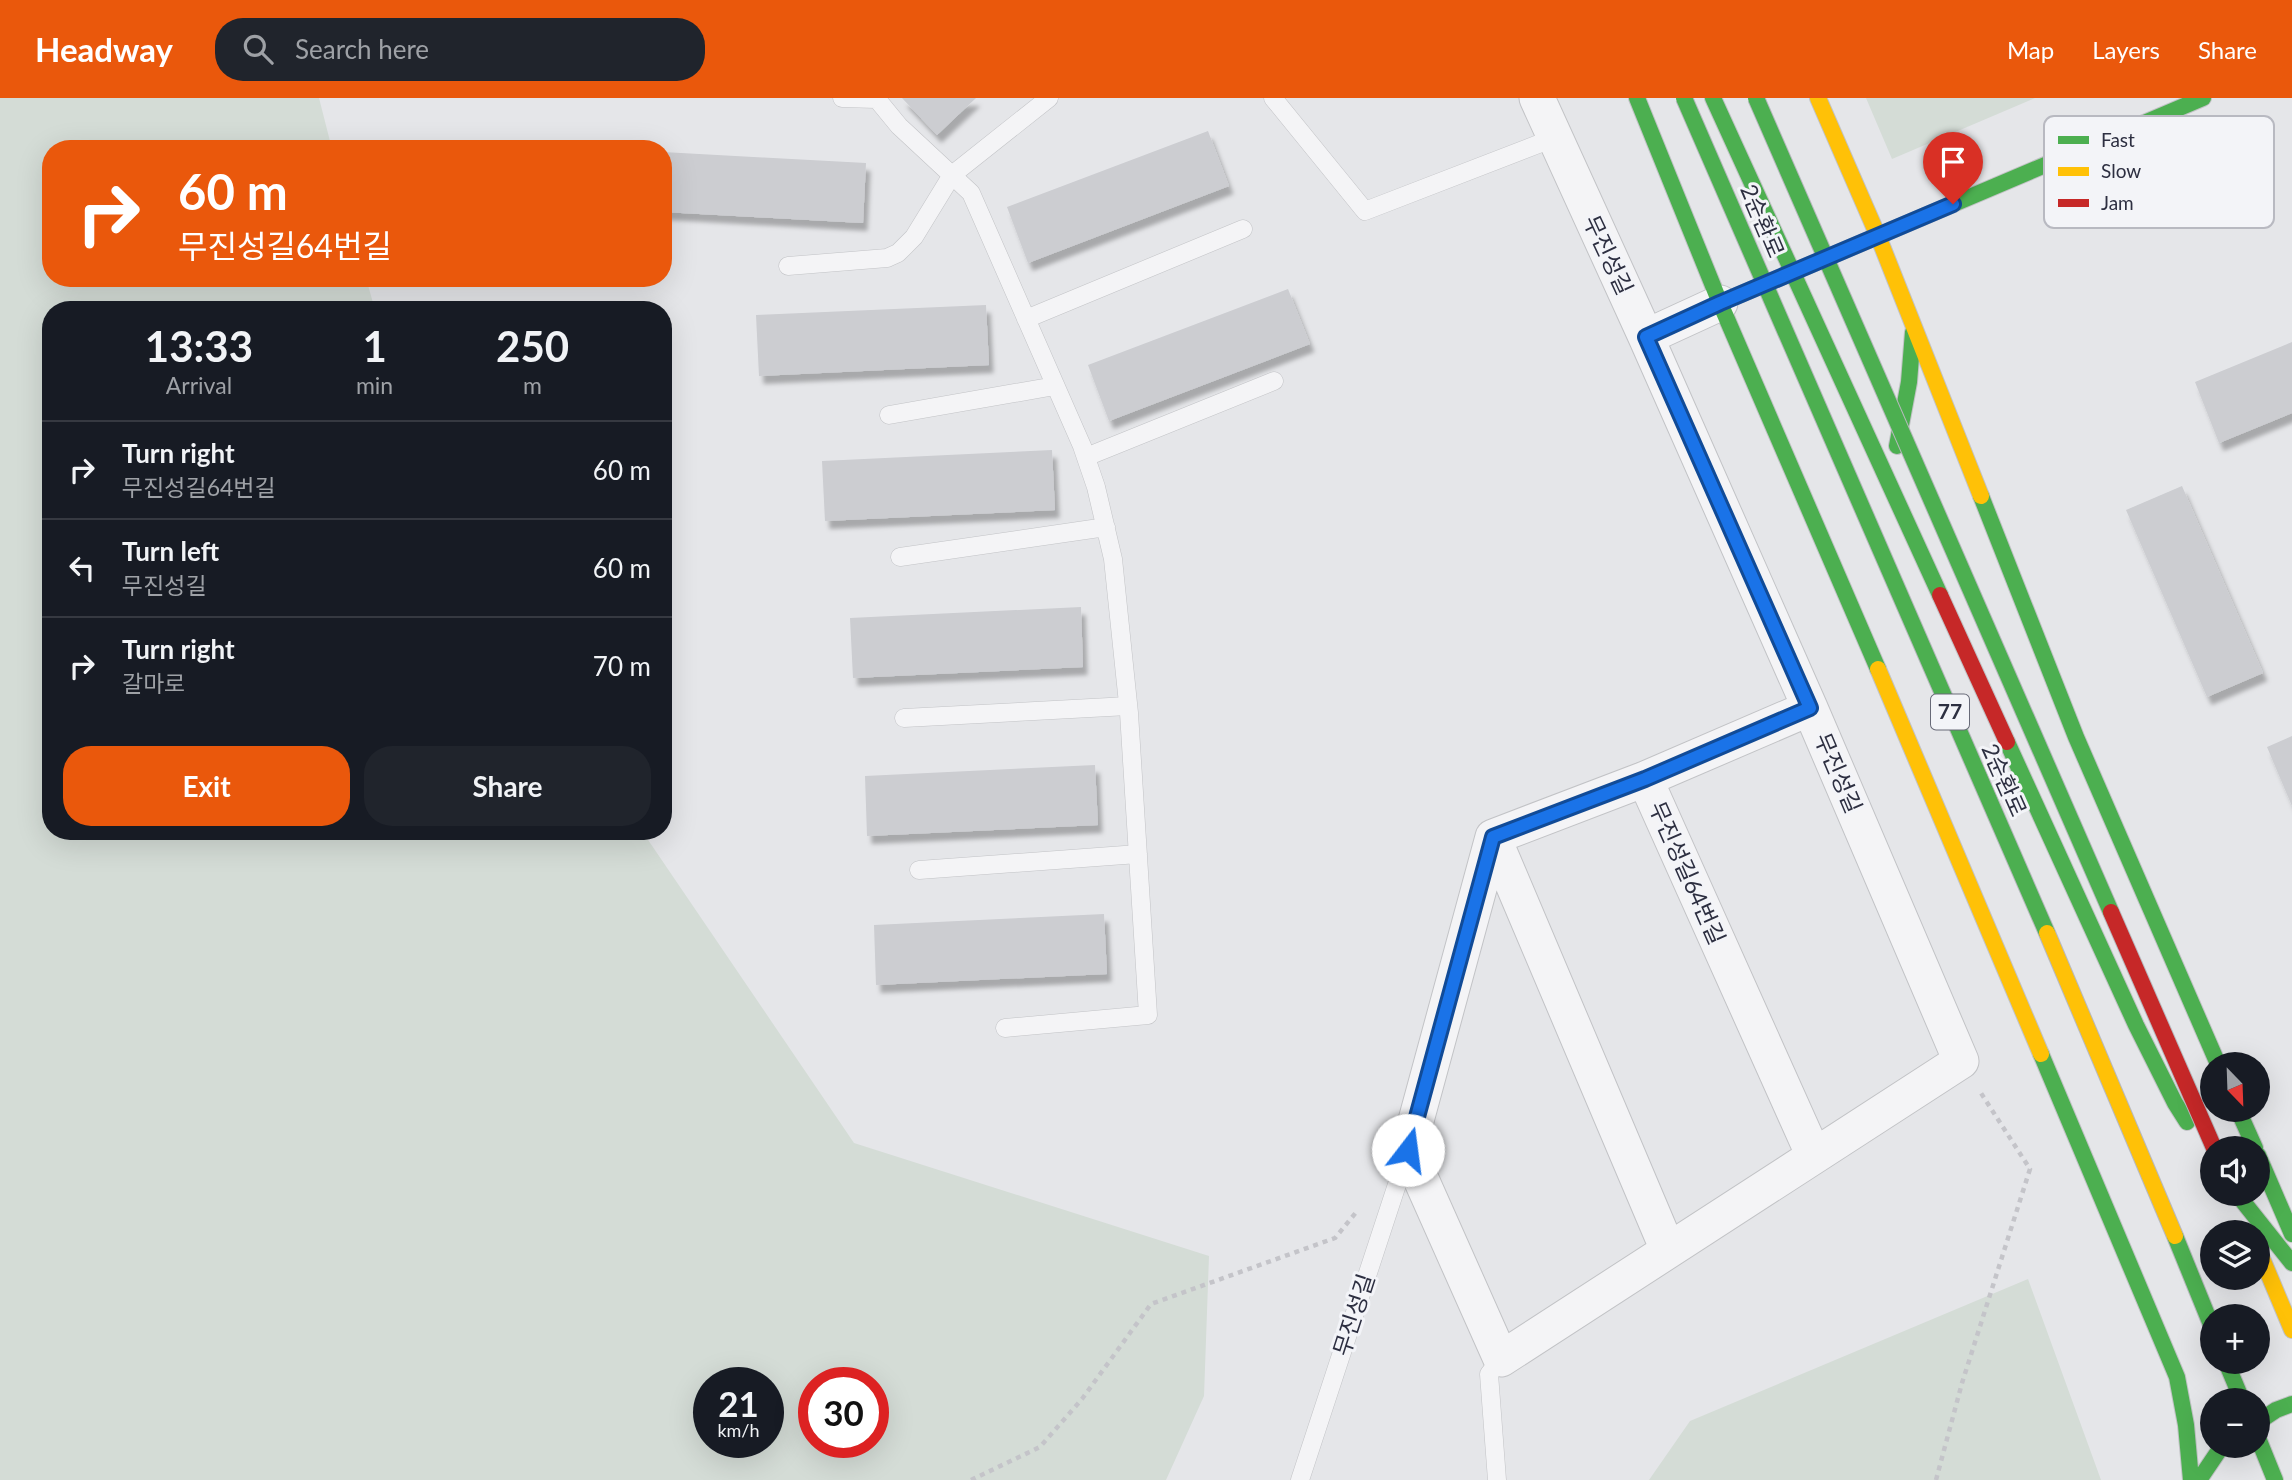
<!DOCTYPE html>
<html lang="en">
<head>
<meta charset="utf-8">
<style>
  :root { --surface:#171b24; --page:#20242c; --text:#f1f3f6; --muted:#9ea1a6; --line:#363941; --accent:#ea580c }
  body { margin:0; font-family:Lato,"Noto Sans KR",sans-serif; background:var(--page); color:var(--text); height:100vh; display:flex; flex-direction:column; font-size:26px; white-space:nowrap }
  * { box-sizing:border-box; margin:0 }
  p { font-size:23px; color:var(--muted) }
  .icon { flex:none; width:38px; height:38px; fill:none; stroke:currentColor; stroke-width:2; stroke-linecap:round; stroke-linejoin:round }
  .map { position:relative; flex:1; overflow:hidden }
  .details { position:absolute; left:42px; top:203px; width:630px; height:539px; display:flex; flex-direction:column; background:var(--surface); border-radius:28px; box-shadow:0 7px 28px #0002 }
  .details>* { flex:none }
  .hud { position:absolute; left:42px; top:42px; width:630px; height:147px; border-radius:28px; box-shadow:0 7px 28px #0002; background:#ea580c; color:#fff; overflow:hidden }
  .needle { width:46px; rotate:157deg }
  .tools { position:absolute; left:2200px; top:954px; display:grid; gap:14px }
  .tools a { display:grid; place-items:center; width:70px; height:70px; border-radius:50%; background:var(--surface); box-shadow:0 7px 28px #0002; font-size:35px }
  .speed { position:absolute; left:693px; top:1269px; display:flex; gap:14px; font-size:35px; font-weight:700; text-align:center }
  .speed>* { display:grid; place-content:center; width:91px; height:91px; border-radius:50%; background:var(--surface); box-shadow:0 7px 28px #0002; line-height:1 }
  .speed small { font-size:18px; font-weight:400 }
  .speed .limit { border:10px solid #d22; background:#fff; color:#111 }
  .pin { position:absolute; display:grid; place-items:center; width:60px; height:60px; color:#fff; margin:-72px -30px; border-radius:50% 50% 50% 0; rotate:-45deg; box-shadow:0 0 7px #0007 }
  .pin .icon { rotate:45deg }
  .me { position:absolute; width:77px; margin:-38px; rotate:15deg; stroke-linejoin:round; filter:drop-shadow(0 0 5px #0008) }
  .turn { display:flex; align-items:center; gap:24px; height:147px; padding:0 21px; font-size:32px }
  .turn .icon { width:91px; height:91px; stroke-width:2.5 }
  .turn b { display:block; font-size:49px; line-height:60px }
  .eta { display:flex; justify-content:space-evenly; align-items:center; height:119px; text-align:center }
  .eta b { font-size:42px; font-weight:700; line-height:49px }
  .button { display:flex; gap:14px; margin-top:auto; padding:14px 21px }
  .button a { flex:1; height:80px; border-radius:28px; background:var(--accent); color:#fff; font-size:28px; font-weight:700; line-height:80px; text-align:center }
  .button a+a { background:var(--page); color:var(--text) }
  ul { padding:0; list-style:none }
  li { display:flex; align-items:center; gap:21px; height:98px; padding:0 21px; border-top:2px solid var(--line) }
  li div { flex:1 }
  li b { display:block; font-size:26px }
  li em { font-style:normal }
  header { display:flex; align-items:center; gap:42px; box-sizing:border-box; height:98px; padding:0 35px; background:var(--accent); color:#fff }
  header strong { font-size:33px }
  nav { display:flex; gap:38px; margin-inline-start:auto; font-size:24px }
  .search { width:490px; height:63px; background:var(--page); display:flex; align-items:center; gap:18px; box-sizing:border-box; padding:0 24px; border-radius:28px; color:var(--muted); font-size:26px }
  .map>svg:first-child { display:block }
</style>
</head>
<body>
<header>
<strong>Headway</strong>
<div class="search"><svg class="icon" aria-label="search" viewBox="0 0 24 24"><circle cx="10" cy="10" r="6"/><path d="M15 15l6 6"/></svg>Search here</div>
<nav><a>Map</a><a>Layers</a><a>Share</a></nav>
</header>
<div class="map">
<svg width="2292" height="1382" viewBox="0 0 2292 1382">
  <defs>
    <filter id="shadow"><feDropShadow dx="4.5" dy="8" stdDeviation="2" flood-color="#0004"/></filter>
  </defs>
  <rect width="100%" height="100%" fill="#e5e6e9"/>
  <!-- green -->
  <path fill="#d4dcd6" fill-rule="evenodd" d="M0,0H319L332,51H51V180H366L375,212H51V733H642L854,1045L1209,1158L1204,1298L1166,1382H0ZM709,1284H768V1344H709ZM814,1284H873V1344H814Z
    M1866,0H2035L1892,61Z
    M2028,1181L2101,1382H1649L1690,1323Z"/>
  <!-- building -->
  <path fill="#cccdd1" filter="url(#shadow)" d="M902,0H976L937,37Z
    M1208,33L1229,88L1028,165L1007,109Z
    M663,54L866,65L863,125L663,114Z
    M1288,191L1310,246L1109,323L1088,267Z
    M986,207L989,267L759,278L756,217Z
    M2292,244V315L2219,345L2195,284Z
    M1052,352L1055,412L825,423L822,363Z
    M2182,388L2263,575L2207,599L2126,412Z
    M1081,509L1083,569L853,580L850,520Z
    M2292,638V708L2267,649Z
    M1095,667L1098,727L867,738L865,678Z
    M1104,816L1107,876L876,887L874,827Z"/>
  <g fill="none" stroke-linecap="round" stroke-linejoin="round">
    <defs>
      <path id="lane" d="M842,0L876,1
        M876,0L899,28L971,95L1082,348L1096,389L1113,461L1129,615L1148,917L1005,930
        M1273,0L1365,113L1554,40
        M788,168L887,160L898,155L914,139L952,77L1049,0
        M1026,221L1243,131
        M889,317L1055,288
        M1086,359L1274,283
        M900,459L1106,429
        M904,620L1128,608
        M919,772L1138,756
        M1300,1382L1407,1056
        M1497,1382L1489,1276L1501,1261"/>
      <path id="street" d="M1537,0L1646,239L1810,610L1961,963L1501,1261L1408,1052L1493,739L1645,681L1810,610
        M1646,239L1720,205
        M1645,681L1814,1058
        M1493,739L1668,1152"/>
      <path id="fast" d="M1637,0L1720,205L1878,571
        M1713,0L1940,497
        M1720,205L2203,0
        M1897,348L1909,284L1913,234
        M1981,398L2076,639L2218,966
        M2007,644L2136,927L2175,1005L2187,1024
        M2041,956L2177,1279L2186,1327L2191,1382
        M2238,1012L2255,1050
        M2258,1057L2292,1136
        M2237,1096L2292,1165
        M2226,1264L2242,1302
        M2258,1324L2276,1312L2292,1306
        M2258,1340L2275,1382
        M2199,1382L2222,1348"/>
      <path id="slow" d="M1818,0L1878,138L1981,398
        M1878,571L2041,956
        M2258,1151L2292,1232"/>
      <path id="jam" d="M1940,497L2007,644"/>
    </defs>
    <!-- lane casing -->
    <use href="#lane" stroke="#c2c3c6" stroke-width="19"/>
    <!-- street casing -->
    <use href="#street" stroke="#c2c3c6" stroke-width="37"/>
    <!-- fast casing -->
    <use href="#fast" stroke="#c2c3c6" stroke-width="18"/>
    <!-- slow casing -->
    <use href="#slow" stroke="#c2c3c6" stroke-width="18"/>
    <!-- jam casing -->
    <use href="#jam" stroke="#c2c3c6" stroke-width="18"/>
    <!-- path -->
    <path stroke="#c4c4c9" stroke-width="4.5" stroke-dasharray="5 5" stroke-linecap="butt" d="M971,1382L1040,1349L1082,1301L1151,1206L1335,1140L1358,1112
      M1936,1382L1962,1285L2030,1071L1979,992"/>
    <!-- lane -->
    <use href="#lane" stroke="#f4f4f6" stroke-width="18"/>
    <!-- street -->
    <use href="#street" stroke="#f4f4f6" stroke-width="35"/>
    <!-- fast -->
    <use href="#fast" stroke="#4caf50" stroke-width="16"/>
    <!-- slow -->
    <use href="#slow" stroke="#ffc107" stroke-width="16"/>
    <!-- jam -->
    <use href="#jam" stroke="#c62828" stroke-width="16"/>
    <defs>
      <path id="fast-bridge" d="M1684,0L2047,835
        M1756,0L2111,814
        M2175,1138L2212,1229"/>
      <path id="slow-bridge" d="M2047,835L2175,1138"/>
      <path id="jam-bridge" d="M2111,814L2214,1050"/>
    </defs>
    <!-- fast-bridge casing -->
    <use href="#fast-bridge" stroke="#b8b9be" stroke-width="18" stroke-linecap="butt"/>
    <!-- slow-bridge casing -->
    <use href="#slow-bridge" stroke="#b8b9be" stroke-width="18" stroke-linecap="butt"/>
    <!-- jam-bridge casing -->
    <use href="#jam-bridge" stroke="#b8b9be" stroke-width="18" stroke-linecap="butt"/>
    <!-- fast-bridge -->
    <use href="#fast-bridge" stroke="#4caf50" stroke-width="16"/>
    <!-- slow-bridge -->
    <use href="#slow-bridge" stroke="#ffc107" stroke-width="16"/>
    <!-- jam-bridge -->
    <use href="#jam-bridge" stroke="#c62828" stroke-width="16"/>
  </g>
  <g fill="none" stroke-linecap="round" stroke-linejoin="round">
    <defs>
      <path id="route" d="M1408,1052L1493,739L1645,681L1810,610L1646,239L1720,205L1953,106"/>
    </defs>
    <!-- route casing -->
    <use href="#route" stroke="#114b97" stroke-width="18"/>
    <!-- route -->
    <use href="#route" stroke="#1a73e8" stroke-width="12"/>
  </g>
  <g text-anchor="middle" stroke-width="6" stroke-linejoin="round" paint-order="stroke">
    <!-- shield labels -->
    <rect fill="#f3f4f8" stroke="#686a78" stroke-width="2" x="1931" y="596.5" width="38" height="35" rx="5"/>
    <g font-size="21" font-weight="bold" fill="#2d2f41">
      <text x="1950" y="621">77</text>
    </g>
    <!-- street labels -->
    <g font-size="23" fill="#2d2f41" stroke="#f3f4f8">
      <text transform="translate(1762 123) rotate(67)" y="8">2순환로</text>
      <text transform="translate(1608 157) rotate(65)" y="8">무진성길</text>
      <text transform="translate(1838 675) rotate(67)" y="8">무진성길</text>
      <text transform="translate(2004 682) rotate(66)" y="8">2순환로</text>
      <text transform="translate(1687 775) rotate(66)" y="8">무진성길64번길</text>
      <text transform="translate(1354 1217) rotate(-72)" y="8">무진성길</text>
    </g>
  </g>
  <!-- legend -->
  <rect x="2044" y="18" width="230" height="112" rx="10" fill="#f3f4f8" stroke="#b8b9c1" stroke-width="2"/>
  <rect x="2058" y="38" width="31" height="8" fill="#4caf50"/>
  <rect x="2058" y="69" width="31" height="9" fill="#ffc107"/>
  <rect x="2058" y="101" width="31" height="8" fill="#c62828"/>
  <g font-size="19" fill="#2d2f41">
    <text x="2101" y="49">Fast</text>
    <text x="2101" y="80">Slow</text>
    <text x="2101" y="112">Jam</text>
  </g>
</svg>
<div class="tools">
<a><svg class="needle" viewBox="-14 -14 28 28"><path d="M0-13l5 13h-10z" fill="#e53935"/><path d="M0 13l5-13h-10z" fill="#9ea1a6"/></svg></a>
<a><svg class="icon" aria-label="sound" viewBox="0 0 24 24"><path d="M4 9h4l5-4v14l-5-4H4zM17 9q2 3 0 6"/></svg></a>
<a><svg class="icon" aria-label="layers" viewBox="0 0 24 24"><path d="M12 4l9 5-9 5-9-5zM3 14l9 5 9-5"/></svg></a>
<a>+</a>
<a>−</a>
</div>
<div class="speed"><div>21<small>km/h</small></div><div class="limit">30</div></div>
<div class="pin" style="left:1953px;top:106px;background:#d93025"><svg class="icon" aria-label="arrive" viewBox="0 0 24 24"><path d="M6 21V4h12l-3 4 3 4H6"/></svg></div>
<svg class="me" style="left:1408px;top:1052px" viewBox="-20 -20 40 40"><circle r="19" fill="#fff"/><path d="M0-13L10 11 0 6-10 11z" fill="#1a73e8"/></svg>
<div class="hud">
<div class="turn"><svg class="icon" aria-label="right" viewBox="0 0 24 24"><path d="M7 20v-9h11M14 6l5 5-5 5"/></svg><div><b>60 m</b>무진성길64번길</div></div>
</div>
<section class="details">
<div class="eta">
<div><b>13:33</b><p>Arrival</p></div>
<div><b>1</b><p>min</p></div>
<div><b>250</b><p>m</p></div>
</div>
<ul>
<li><svg class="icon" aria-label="right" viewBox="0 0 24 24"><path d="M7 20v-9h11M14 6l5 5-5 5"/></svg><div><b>Turn right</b><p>무진성길64번길</p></div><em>60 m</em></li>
<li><svg class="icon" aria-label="left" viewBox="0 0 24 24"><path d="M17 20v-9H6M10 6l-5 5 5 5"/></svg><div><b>Turn left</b><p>무진성길</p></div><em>60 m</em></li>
<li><svg class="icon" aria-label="right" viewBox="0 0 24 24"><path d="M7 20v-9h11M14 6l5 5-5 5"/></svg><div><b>Turn right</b><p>갈마로</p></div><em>70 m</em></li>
</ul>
<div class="button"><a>Exit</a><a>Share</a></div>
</section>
</div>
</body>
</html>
